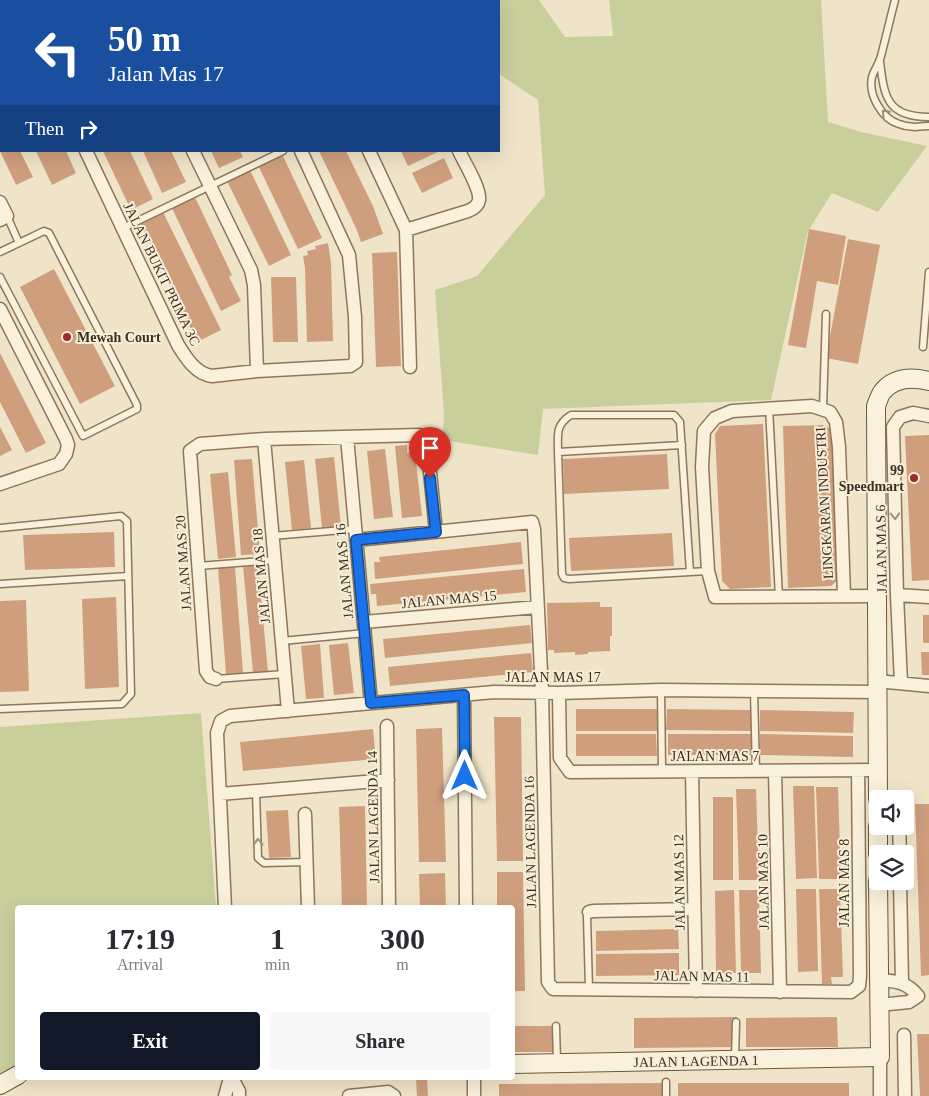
<!DOCTYPE html>
<html lang="en">
<head>
<meta charset="utf-8">
<style>
  :root { --surface:#fff; --page:#f7f7f7; --text:#2b2b33; --muted:#7c7c81; --accent:#111827 }
  body { margin:0; font-family:"Times New Roman",serif; background:var(--page); color:var(--text); height:100vh; display:flex; flex-direction:column; font-size:19px; white-space:nowrap }
  * { box-sizing:border-box; margin:0 }
  p { font-size:16px; color:var(--muted) }
  .icon { flex:none; width:28px; height:28px; fill:none; stroke:currentColor; stroke-width:2; stroke-linecap:round; stroke-linejoin:round }
  .map { position:relative; flex:1; overflow:hidden }
  .panel { position:absolute; left:15px; top:905px; width:500px; height:175px; display:flex; flex-direction:column; background:var(--surface); border-radius:5px; box-shadow:0 5px 20px #0002 }
  .panel>* { flex:none }
  .hud { position:absolute; left:0px; top:0px; width:500px; height:152px; box-shadow:0 5px 20px #0002; background:#1a4fa0; color:#fff; overflow:hidden }
  .tools { position:absolute; left:869px; top:790px; display:grid; gap:10px }
  .tools a { display:grid; place-items:center; width:45px; height:45px; border-radius:5px; background:var(--surface); box-shadow:0 5px 20px #0002; font-size:25px }
  .pin { position:absolute; display:grid; place-items:center; width:42px; height:42px; color:#fff; margin:-51px -21px; border-radius:50% 50% 50% 0; rotate:-45deg; box-shadow:0 0 5px #0007 }
  .pin .icon { rotate:45deg }
  .me { position:absolute; width:55px; margin:-28px; rotate:0deg; stroke-linejoin:round; filter:drop-shadow(0 0 4px #0008) }
  .turn { display:flex; align-items:center; gap:18px; height:105px; padding:0 25px; font-size:22px }
  .turn .icon { width:65px; height:65px; stroke-width:2.5 }
  .turn b { display:block; font-size:35px; line-height:42px }
  .then { display:flex; align-items:center; height:48px; padding:0 25px; background:#0003; gap:10px; font-size:19px }
  .eta { display:flex; justify-content:space-evenly; align-items:center; height:85px; text-align:center }
  .eta b { font-size:30px; font-weight:800; line-height:35px }
  .cta { display:flex; gap:10px; margin-top:auto; padding:10px 25px }
  .cta a { flex:1; height:58px; border-radius:5px; background:var(--accent); color:#fff; font-size:20px; font-weight:800; line-height:58px; text-align:center }
  .cta a+a { background:var(--page); color:var(--text) }
  .map>svg:first-child { display:block }
</style>
</head>
<body>
<div class="map">
<svg width="929" height="1096" viewBox="0 0 929 1096">
  <rect width="100%" height="100%" fill="#f0e4c8"/>
  <!-- green -->
  <path fill="#c9cf9b" d="M0,0H154L1,1L0,34Z
    M415,0H539L565,37L613,36L609,0H821L828,122L861,132L927,146L878,212L832,193L808,231L771,400L543,409L538,455L443,440L444,415L435,290L477,276L545,195L538,100L499,74V1Z
    M201,713L216,907L18,908L17,1065L0,1073V727Z"/>
  <!-- building -->
  <path fill="#cf9f7d" d="M0,151H20L33,177L16,185Z
    M36,151H66L76,173L52,185Z
    M103,151H130L153,199L131,210Z
    M143,151H171L186,182L162,193Z
    M211,151H240L243,157L219,168Z
    M319,151H346L373,206L383,234L361,242L356,228Z
    M401,151H440L408,166Z
    M281,152L322,238L298,249L257,163Z
    M444,158L453,178L422,193L412,173Z
    M249,168L291,255L269,266L226,179Z
    M193,193L232,275L229,277L241,301L221,311L170,204Z
    M161,208L221,330L197,342L138,219Z
    M809,229L846,236L838,285L817,281L806,348L788,345Z
    M848,239L880,245L858,364L826,358Z
    M328,243L331,263L333,341L307,342L305,268L303,256L308,255L307,251L316,249L315,246Z
    M397,252L401,366L376,367L372,253Z
    M54,269L115,386L80,404L20,287Z
    M271,277H296L298,342H273Z
    M0,353L46,443L26,453L0,402Z
    M763,424L771,587L730,589L722,581L715,434L720,426Z
    M826,425L834,434L839,579L831,586L788,588L783,426Z
    M0,427L12,450L0,456Z
    M929,435V580L912,581L905,436Z
    M407,445V453L415,452L422,516L402,518L395,446Z
    M385,449L393,517L374,519L367,451Z
    M667,454L669,489L564,494L563,459Z
    M334,457L341,527L322,528L315,459Z
    M252,459L260,554L241,555L234,460Z
    M304,460L311,528L292,530L285,462Z
    M228,472L236,557L218,559L210,474Z
    M114,532L115,567L25,570L23,535Z
    M672,533L674,566L571,571L569,538Z
    M521,542L523,564L375,579L374,562H380L379,557Z
    M258,565L268,672L253,673L243,566Z
    M235,567L243,673L226,674L218,568Z
    M524,569L526,592L377,606L376,594H371L370,584Z
    M116,597L119,687L85,689L82,599Z
    M26,600L29,691L0,692V601Z
    M600,602V607H612V636H610V651L588,652V654L575,655V652L554,653V650H548L547,603Z
    M923,615H929V643H923Z
    M530,625L532,643L385,658L383,639Z
    M348,643L354,693L334,695L329,645Z
    M320,644L324,698L306,699L301,646Z
    M921,652H929V675H922Z
    M531,653L533,672L390,686L388,667Z
    M576,709H658V731H576Z
    M667,709L751,710V731L666,730Z
    M760,710L854,712L853,733L760,731Z
    M494,717H521L523,861H497Z
    M442,728L446,862H419L416,729Z
    M373,729L376,759L243,771L240,742Z
    M576,734H656L657,756H576Z
    M668,734H751V755H668Z
    M760,734L853,736V757L760,755Z
    M793,786H814L817,878L796,879Z
    M816,787H838L841,879H819Z
    M736,789H756L759,880H739Z
    M713,797H733V880H713Z
    M915,804H929V975L921,976Z
    M365,806L367,908H342L339,807Z
    M288,810L291,857L269,858L266,811Z
    M497,872H523L525,991H512V908H497Z
    M445,873L446,908H420L419,874Z
    M796,889H816L818,971L798,972Z
    M819,889H840L843,977H831L832,984H822Z
    M734,890L736,973H716L715,891Z
    M739,890H759L761,973H741Z
    M678,929L679,949L596,951V931Z
    M679,953V975L596,976V954Z
    M737,1017L738,1047L634,1048V1018Z
    M837,1017L838,1047H746V1018Z
    M512,1026H553V1052H512Z
    M917,1034H929V1096H920Z
    M416,1078H427L428,1096H417Z
    M668,1083V1096H499V1084Z
    M678,1083H849V1096H678Z"/>
  <g fill="none" stroke-linecap="round" stroke-linejoin="round">
    <defs>
      <path id="lane" d="M895,0C890,19 886,37 881,56C879,64 874,70 872,77C868,95 882,119 899,124C909,128 918,127 929,126
        M880,61C884,97 887,117 929,117
        M7,216L19,243
        M123,228L283,151
        M0,252L44,231L49,233L137,405V409L83,436L0,277
        M923,347L929,272
        M769,408L779,597
        M823,409L826,314
        M682,445L558,452L562,574L564,578L569,579L690,572
        M558,452C558,435 555,425 571,415H674L680,422L690,572L708,571
        M0,528L121,516L127,521L131,694L122,704L0,709
        M272,536L355,529
        M198,566L275,560
        M0,584L128,576
        M282,641L365,633
        M216,679L285,674
        M661,690L662,772
        M754,691L756,771
        M256,791L258,858L264,863L307,862
        M589,989L587,917L589,912
        M556,1026L557,1063
        M735,1059L736,1022
        M666,1082V1096"/>
      <path id="street" d="M188,0L191,1
        M291,0L292,1
        M162,1L163,0
        M86,151L178,345C186,358 196,374 212,376L257,371L350,366L356,362L355,317L349,255L301,151
        M193,151L251,270L254,285L257,371
        M369,151L406,230L410,367
        M0,202L7,216L0,220
        M406,230L468,211C473,209 478,206 479,200C481,189 464,162 459,151
        M0,309L66,439L68,445L66,454L59,464L0,484
        M347,437L371,703
        M264,439L288,711
        M356,540L532,522L534,529L542,692L548,982L553,989L851,992L859,986L860,976L858,770
        M897,595L929,597
        M844,596L839,447L836,422L830,412L812,406L732,411L715,418L704,431L702,467L708,571L715,597L877,596
        M364,622L537,607
        M216,679L210,677L206,671L190,451L200,444L264,439L420,435L427,442L436,532
        M877,681L929,686
        M901,683L897,595L893,427L900,417L913,413L929,416
        M559,693L560,758L570,772L877,770
        M464,695L466,908
        M387,726L389,908
        M775,771L780,992
        M692,772L696,991
        M220,794L388,780
        M305,814L308,908
        M899,826L900,854
        M900,881L902,982
        M225,908L217,733L221,721L230,716L494,692L559,693L661,690L877,692
        M589,912L593,911L694,909
        M879,980C896,981 907,982 918,996
        M879,1005L909,1002L918,996
        M904,1035L905,1096
        M880,1057V1096
        M232,1078L239,1091V1096
        M225,1096L230,1078
        M349,1096L388,1092L394,1096
        M474,1096V1078"/>
      <path id="secondary" d="M878,799L876,406C878,401 880,394 883,391C895,377 913,377 929,381
        M878,826V854
        M512,1064L880,1057L878,881
        M0,1085L18,1075"/>
    </defs>
    <!-- lane casing -->
    <use href="#lane" stroke="#8d765c" stroke-width="9"/>
    <!-- street casing -->
    <use href="#street" stroke="#8d765c" stroke-width="15"/>
    <!-- secondary casing -->
    <use href="#secondary" stroke="#6f573f" stroke-width="20"/>
    <!-- lane -->
    <use href="#lane" stroke="#faf1dc" stroke-width="6"/>
    <!-- street -->
    <use href="#street" stroke="#faf1dc" stroke-width="12"/>
    <!-- secondary -->
    <use href="#secondary" stroke="#faf1dc" stroke-width="18"/>
  </g>
  <!-- one-way arrows -->
  <defs><path id="oneway-chevron" d="M-2-3.5L2.5 0L-2 3.5" fill="none" stroke-width="1.6" stroke-linecap="round" stroke-linejoin="round" transform="scale(1.25)"/></defs>
  <g stroke="#9c907e">
    <use href="#oneway-chevron" transform="translate(885 113) rotate(-133)"/>
    <use href="#oneway-chevron" transform="translate(895 516) rotate(89)"/>
    <use href="#oneway-chevron" transform="translate(258 842) rotate(-91)"/>
  </g>
  <g fill="none" stroke-linecap="round" stroke-linejoin="round">
    <defs>
      <path id="route" d="M430,478L436,532L356,540L371,703L464,695L465,776"/>
    </defs>
    <!-- route casing -->
    <use href="#route" stroke="#114b97" stroke-width="12"/>
    <!-- route -->
    <use href="#route" stroke="#1a73e8" stroke-width="9"/>
  </g>
  <!-- markers -->
  <g fill="#9e2a2b" stroke="#f7eed8" stroke-width="2">
    <circle cx="67" cy="337" r="5"/>
    <circle cx="914" cy="478" r="5"/>
  </g>
  <g text-anchor="middle" stroke-width="4" stroke-linejoin="round" paint-order="stroke">
    <!-- street labels -->
    <g font-size="14" fill="#3d2e20" stroke="#f7eed8">
      <text transform="translate(162 274) rotate(64)" y="5">JALAN BUKIT PRIMA 3C</text>
      <text transform="translate(824 503) rotate(-93)" y="5">LINGKARAN INDUSTRI</text>
      <text transform="translate(881 549) rotate(-91)" y="5">JALAN MAS 6</text>
      <text transform="translate(183 563) rotate(-94)" y="5">JALAN MAS 20</text>
      <text transform="translate(344 571) rotate(-95)" y="5">JALAN MAS 16</text>
      <text transform="translate(261 576) rotate(-95)" y="5">JALAN MAS 18</text>
      <text transform="translate(449 599) rotate(-5)" y="5">JALAN MAS 15</text>
      <text x="553" y="682">JALAN MAS 17</text>
      <text x="715" y="761">JALAN MAS 7</text>
      <text transform="translate(373 817) rotate(-91)" y="5">JALAN LAGENDA 14</text>
      <text transform="translate(530 842) rotate(-91)" y="5">JALAN LAGENDA 16</text>
      <text transform="translate(679 882) rotate(-91)" y="5">JALAN MAS 12</text>
      <text transform="translate(763 882) rotate(-91)" y="5">JALAN MAS 10</text>
      <text transform="translate(844 883) rotate(-90)" y="5">JALAN MAS 8</text>
      <text transform="translate(702 976) rotate(1)" y="5">JALAN MAS 11</text>
      <text transform="translate(696 1061) rotate(-1)" y="5">JALAN LAGENDA 1</text>
    </g>
    <!-- poi labels -->
    <g font-size="14" font-weight="bold" fill="#3d2e20" stroke="#f7eed8" text-anchor="start">
      <text x="77" y="342">Mewah Court</text>
      <text x="904" y="475" text-anchor="end">99<tspan x="904" dy="16">Speedmart</tspan></text>
    </g>
  </g>
</svg>
<div class="tools">
<a><svg class="icon" aria-label="sound" viewBox="0 0 24 24"><path d="M4 9h4l5-4v14l-5-4H4zM17 9q2 3 0 6"/></svg></a>
<a><svg class="icon" aria-label="layers" viewBox="0 0 24 24"><path d="M12 4l9 5-9 5-9-5zM3 14l9 5 9-5"/></svg></a>
</div>
<div class="pin" style="left:430px;top:478px;background:#d93025"><svg class="icon" aria-label="arrive" viewBox="0 0 24 24"><path d="M6 21V4h12l-3 4 3 4H6"/></svg></div>
<svg class="me" style="left:465px;top:776px" viewBox="-20 -20 40 40"><path d="M0-17L14 15 0 8-14 15z" fill="#1a73e8" stroke="#fff" stroke-width="4"/></svg>
<div class="hud">
<div class="turn"><svg class="icon" aria-label="left" viewBox="0 0 24 24"><path d="M17 20v-9H6M10 6l-5 5 5 5"/></svg><div><b>50 m</b>Jalan Mas 17</div></div>
<div class="then">Then<svg class="icon" aria-label="right" viewBox="0 0 24 24"><path d="M7 20v-9h11M14 6l5 5-5 5"/></svg></div>
</div>
<section class="panel">
<div class="eta">
<div><b>17:19</b><p>Arrival</p></div>
<div><b>1</b><p>min</p></div>
<div><b>300</b><p>m</p></div>
</div>
<div class="cta"><a>Exit</a><a>Share</a></div>
</section>
</div>
</body>
</html>
